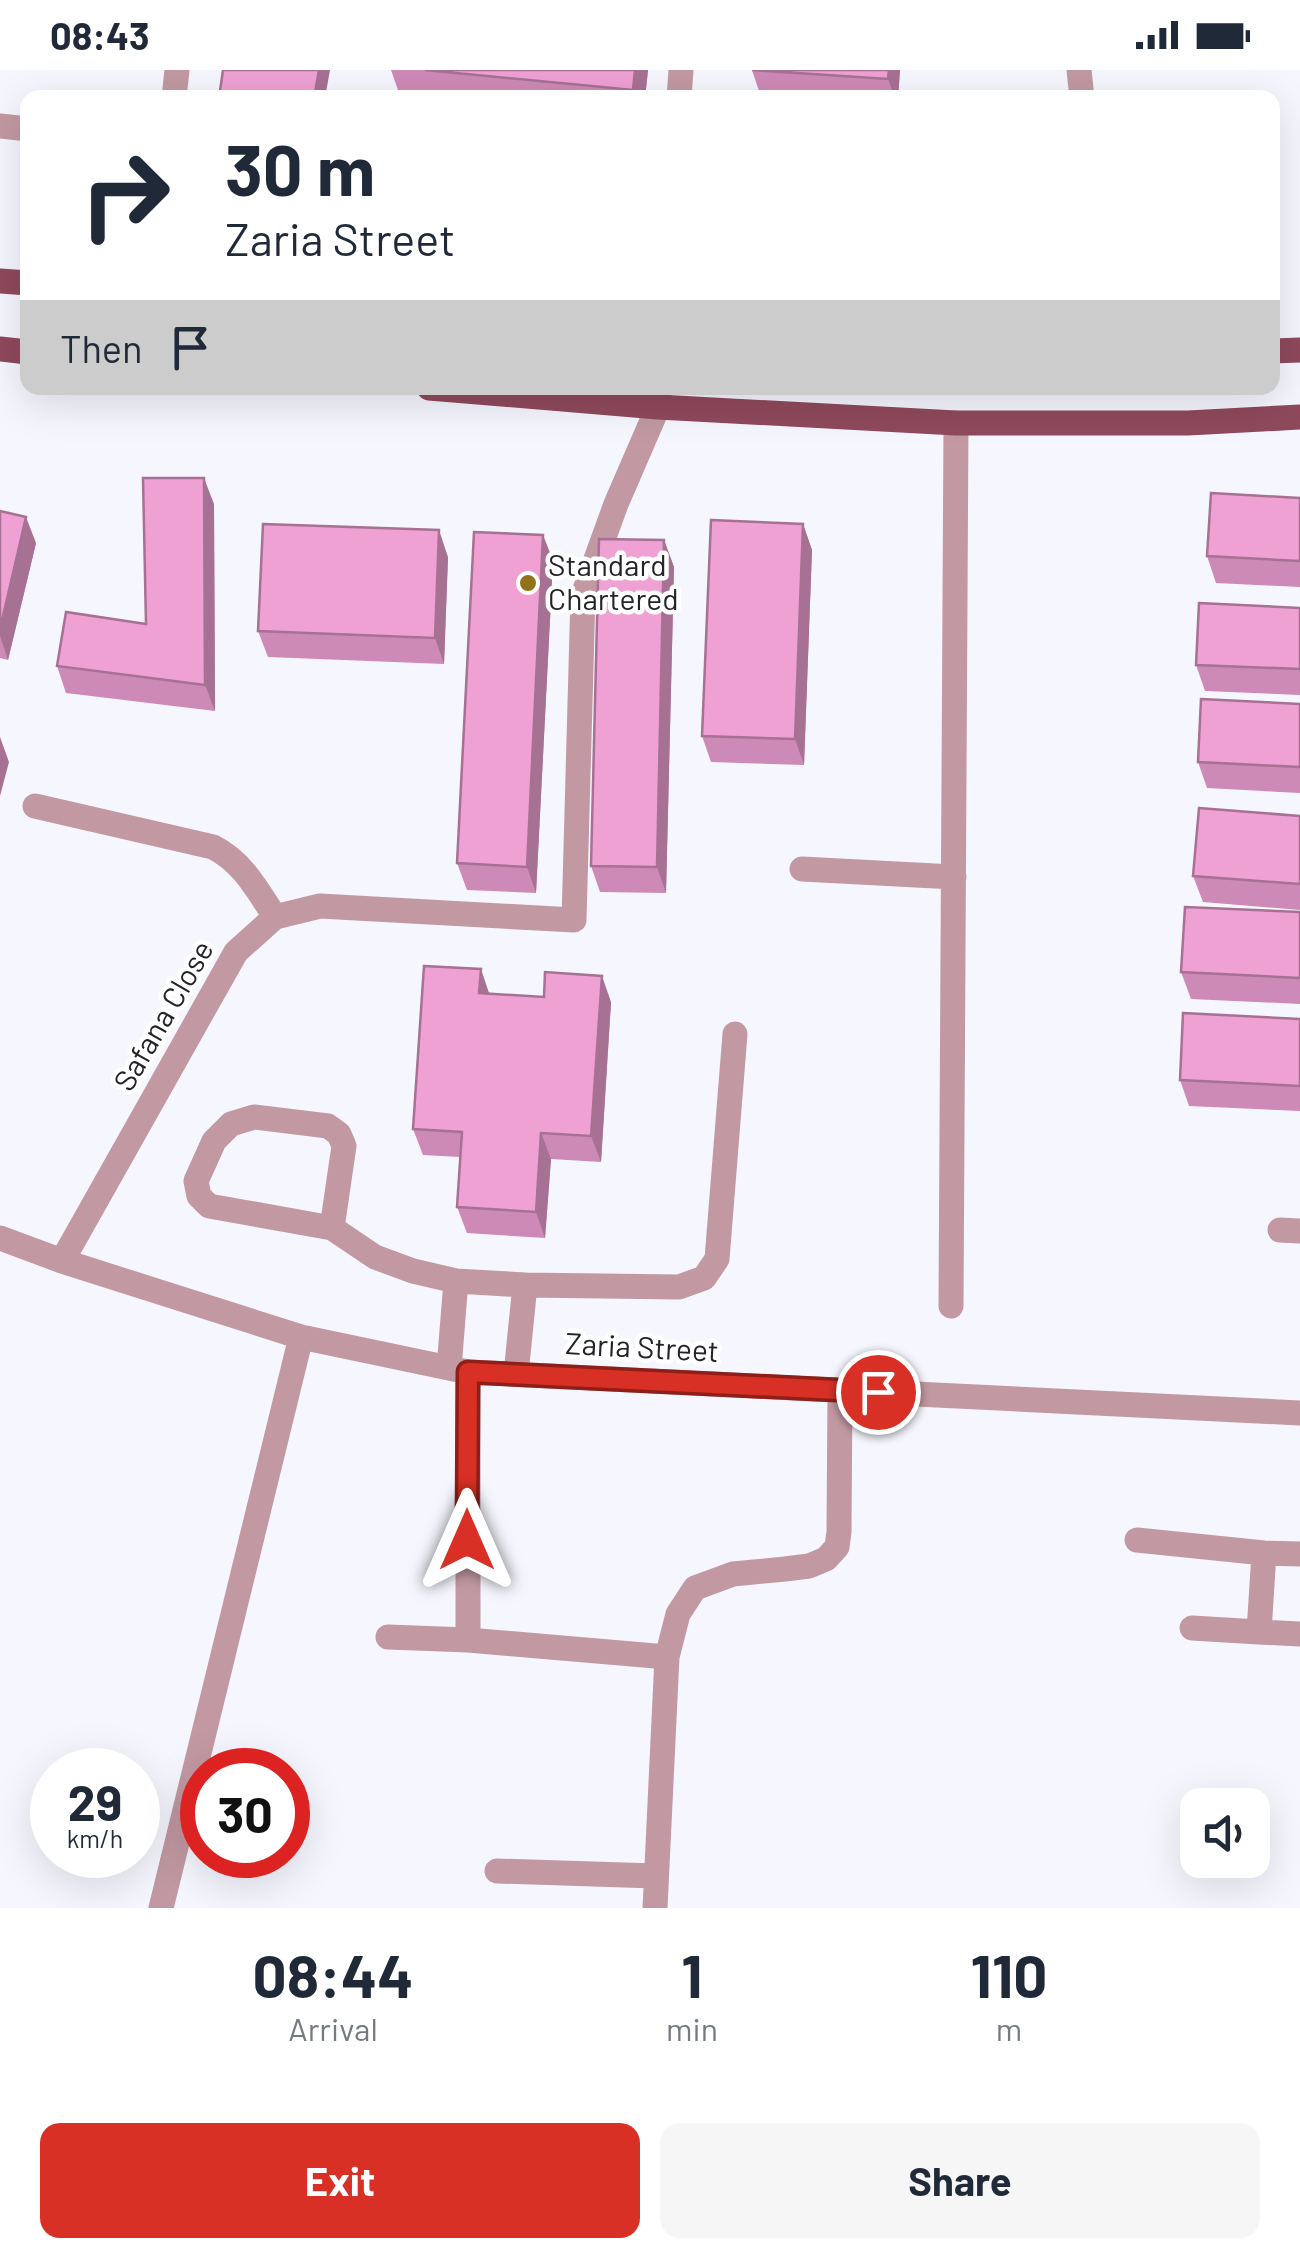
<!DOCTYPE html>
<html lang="en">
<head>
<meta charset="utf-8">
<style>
  :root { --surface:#fff; --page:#f6f6f7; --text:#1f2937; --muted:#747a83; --accent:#d93025 }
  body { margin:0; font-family:Barlow,sans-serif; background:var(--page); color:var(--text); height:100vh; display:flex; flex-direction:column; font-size:38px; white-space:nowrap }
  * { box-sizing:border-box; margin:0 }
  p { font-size:32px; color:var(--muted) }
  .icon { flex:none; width:55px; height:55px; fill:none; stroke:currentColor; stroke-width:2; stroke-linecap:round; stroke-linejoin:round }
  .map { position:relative; height:1838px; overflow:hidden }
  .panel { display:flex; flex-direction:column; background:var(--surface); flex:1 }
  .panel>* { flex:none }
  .guide { position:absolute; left:20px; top:20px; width:1260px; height:305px; border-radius:20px; box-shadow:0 10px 40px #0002; background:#fff; color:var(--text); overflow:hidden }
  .buttons { position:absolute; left:1180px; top:1718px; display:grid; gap:20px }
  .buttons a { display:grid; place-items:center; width:90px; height:90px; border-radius:20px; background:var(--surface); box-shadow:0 10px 40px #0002; font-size:50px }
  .speed { position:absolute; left:30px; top:1678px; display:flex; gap:20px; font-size:50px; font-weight:700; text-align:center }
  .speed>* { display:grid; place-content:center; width:130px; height:130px; border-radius:50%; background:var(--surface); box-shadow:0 10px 40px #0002; line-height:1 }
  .speed small { font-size:25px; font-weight:400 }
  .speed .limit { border:15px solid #d22; background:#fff; color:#111 }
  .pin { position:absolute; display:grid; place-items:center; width:85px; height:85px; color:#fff; margin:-42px; border:5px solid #fff; border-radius:50%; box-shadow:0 2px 10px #0007 }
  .me { position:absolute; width:110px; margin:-55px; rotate:0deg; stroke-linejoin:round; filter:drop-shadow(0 0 8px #0008) }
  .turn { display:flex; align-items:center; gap:35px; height:210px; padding:0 40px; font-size:45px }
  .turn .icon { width:130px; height:130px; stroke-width:2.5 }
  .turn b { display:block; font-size:70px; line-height:85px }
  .then { display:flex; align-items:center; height:95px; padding:0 40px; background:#0003; gap:20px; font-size:38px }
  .eta { display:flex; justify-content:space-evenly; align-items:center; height:170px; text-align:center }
  .eta b { font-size:60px; font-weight:700; line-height:70px }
  .button { display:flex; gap:20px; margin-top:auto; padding:20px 40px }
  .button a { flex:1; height:115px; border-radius:20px; background:var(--accent); color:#fff; font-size:40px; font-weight:700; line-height:115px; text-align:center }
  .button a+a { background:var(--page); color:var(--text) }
  .status { display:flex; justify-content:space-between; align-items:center; height:70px; padding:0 50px; background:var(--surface); direction:ltr }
  .status svg { height:28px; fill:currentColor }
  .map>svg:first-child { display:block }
</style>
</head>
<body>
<div class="status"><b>08:43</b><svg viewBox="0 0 49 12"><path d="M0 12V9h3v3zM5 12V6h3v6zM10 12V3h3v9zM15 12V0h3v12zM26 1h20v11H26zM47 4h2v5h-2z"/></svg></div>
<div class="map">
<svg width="1300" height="1838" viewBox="0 0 1300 1838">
  <rect width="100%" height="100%" fill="#f6f7fe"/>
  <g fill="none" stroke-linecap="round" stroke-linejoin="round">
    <!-- minor -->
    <path stroke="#c299a2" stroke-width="25" d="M1079,0L1082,28
      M174,28L177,0
      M679,28L681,0
      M0,56L28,59
      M35,736L213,777C243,792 258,821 275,847
      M802,799L954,807
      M332,1158L344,1076L339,1064L328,1056L254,1047L231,1054L214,1071L196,1111L199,1126L209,1136L332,1158L375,1187L413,1201L456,1211L525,1215L679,1217L704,1208L717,1189L735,964
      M1280,1160L1300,1161
      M0,1168L62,1191L301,1267L468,1302L1300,1343
      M62,1191L236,882L275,847L320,836L574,850L583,525L616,434L658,337L660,318
      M951,1236L956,353
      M449,1298L456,1211
      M468,1302V1570
      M516,1304L525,1215
      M1137,1470L1264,1483L1300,1484
      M1192,1558L1259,1562L1264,1483
      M1259,1562L1300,1564
      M388,1567L468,1570L667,1587
      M497,1801L656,1806
      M161,1838L301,1267
      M655,1838L667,1587L678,1544L695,1518L733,1504L785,1499L809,1496L826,1489L837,1477L839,1462L840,1320"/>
    <!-- major -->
    <path stroke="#8f495d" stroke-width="25" d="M0,211L28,213
      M0,279L28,282
      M1272,281L1300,280
      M429,318L658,337L956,353H1188L1300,347"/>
  </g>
  <!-- wall -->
  <path fill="#ce8ab6" d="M391,0H648L645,28H447L399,23Z
    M752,0H900L898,28L761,27Z
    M1300,428V517L1216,513L1207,486Z
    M214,434L215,641L66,623L57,596L146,554Z
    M0,441L36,473L8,590L0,588Z
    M803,454L812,480L804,695L711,692L702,666Z
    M543,465L553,491L536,823L467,820L457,793Z
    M664,470L674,497L666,823L600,822L591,796Z
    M448,487L444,594L268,587L258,561Z
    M1300,538V625L1205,621L1196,595Z
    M1300,634V723L1207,718L1198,692Z
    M1300,746V840L1203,832L1193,806Z
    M1300,842V934L1191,929L1181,902Z
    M490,923L611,932L601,1092L551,1089L545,1168L467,1163L457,1137L460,1087L423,1085L413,1059Z
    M1300,949V1041L1189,1036L1180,1010Z"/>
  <!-- shaded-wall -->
  <path fill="#a77194" d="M319,0H330L325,28H314Z
    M635,0H648L645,28H636L633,20Z
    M889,0H900L898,28H895L888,9Z
    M204,408L214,434L215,641L205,615Z
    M26,447L36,473L8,590L0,566V559Z
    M803,454L812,480L804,695L795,669Z
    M439,460L448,487L444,594L435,568Z
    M543,465L553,491L536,823L527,797Z
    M664,470L674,497L666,823L657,797Z
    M0,667L9,692L0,726Z
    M481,899L490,926L479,923Z
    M602,906L611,932L601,1092L591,1066Z
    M541,1063L551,1089L545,1168L536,1142Z"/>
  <!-- building -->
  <path fill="#efa1d4" stroke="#a77194" stroke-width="2.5" d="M223,0H319L314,28H219Z
    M425,0H635L633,20Z
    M752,0H889L888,9Z
    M143,408H204L205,615L57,596L66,542L146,554Z
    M1211,423L1300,428V491L1207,486Z
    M0,441L26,447L0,559Z
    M711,450L803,454L795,669L702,666Z
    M263,454L439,460L435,568L258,561Z
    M474,462L543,465L527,797L457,793Z
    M599,469L664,470L657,797L591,796Z
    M1199,533L1300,538V599L1196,595Z
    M1201,629L1300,634V697L1198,692Z
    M1199,738L1300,746V814L1193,806Z
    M1185,837L1300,842V908L1181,902Z
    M424,896L481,899L479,923L544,927L545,902L602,906L591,1066L541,1063L536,1142L457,1137L462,1062L413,1059Z
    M1183,943L1300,949V1016L1180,1010Z"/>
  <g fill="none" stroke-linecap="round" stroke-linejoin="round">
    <defs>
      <path id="route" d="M467,1470L468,1302L878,1322"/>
    </defs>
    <!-- route casing -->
    <use href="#route" stroke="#8d1f18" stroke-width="25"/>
    <!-- route -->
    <use href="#route" stroke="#d93025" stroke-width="18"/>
  </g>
  <!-- markers -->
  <circle fill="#907318" stroke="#fff" stroke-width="4" cx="528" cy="513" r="10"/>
  <g text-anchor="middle" stroke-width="9" stroke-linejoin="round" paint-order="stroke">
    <!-- poi labels -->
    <g font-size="30" fill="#232427" stroke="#fff" text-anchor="start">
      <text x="548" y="506">Standard<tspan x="548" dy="34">Chartered</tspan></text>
    </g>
    <!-- street labels -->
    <g font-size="30" fill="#232427" stroke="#fff">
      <text transform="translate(164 946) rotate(-60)" y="10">Safana Close</text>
      <text transform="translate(642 1278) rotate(3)" y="10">Zaria Street</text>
    </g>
  </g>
</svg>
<div class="buttons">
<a><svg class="icon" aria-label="sound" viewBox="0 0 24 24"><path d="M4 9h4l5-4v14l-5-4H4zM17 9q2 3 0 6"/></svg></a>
</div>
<div class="speed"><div>29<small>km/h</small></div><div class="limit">30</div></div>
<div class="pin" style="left:878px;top:1322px;background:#d93025"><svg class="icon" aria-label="arrive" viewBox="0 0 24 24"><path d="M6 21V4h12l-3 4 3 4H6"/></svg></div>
<svg class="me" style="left:467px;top:1470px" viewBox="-20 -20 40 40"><path d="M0-17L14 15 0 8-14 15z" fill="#d93025" stroke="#fff" stroke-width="4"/></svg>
<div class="guide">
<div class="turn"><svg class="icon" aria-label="right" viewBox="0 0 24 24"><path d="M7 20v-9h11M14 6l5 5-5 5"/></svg><div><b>30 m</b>Zaria Street</div></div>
<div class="then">Then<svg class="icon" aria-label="arrive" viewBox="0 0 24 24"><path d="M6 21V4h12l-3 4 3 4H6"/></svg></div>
</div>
</div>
<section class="panel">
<div class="eta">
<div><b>08:44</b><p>Arrival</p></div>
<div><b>1</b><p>min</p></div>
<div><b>110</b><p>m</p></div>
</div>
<div class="button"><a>Exit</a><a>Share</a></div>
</section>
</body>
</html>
